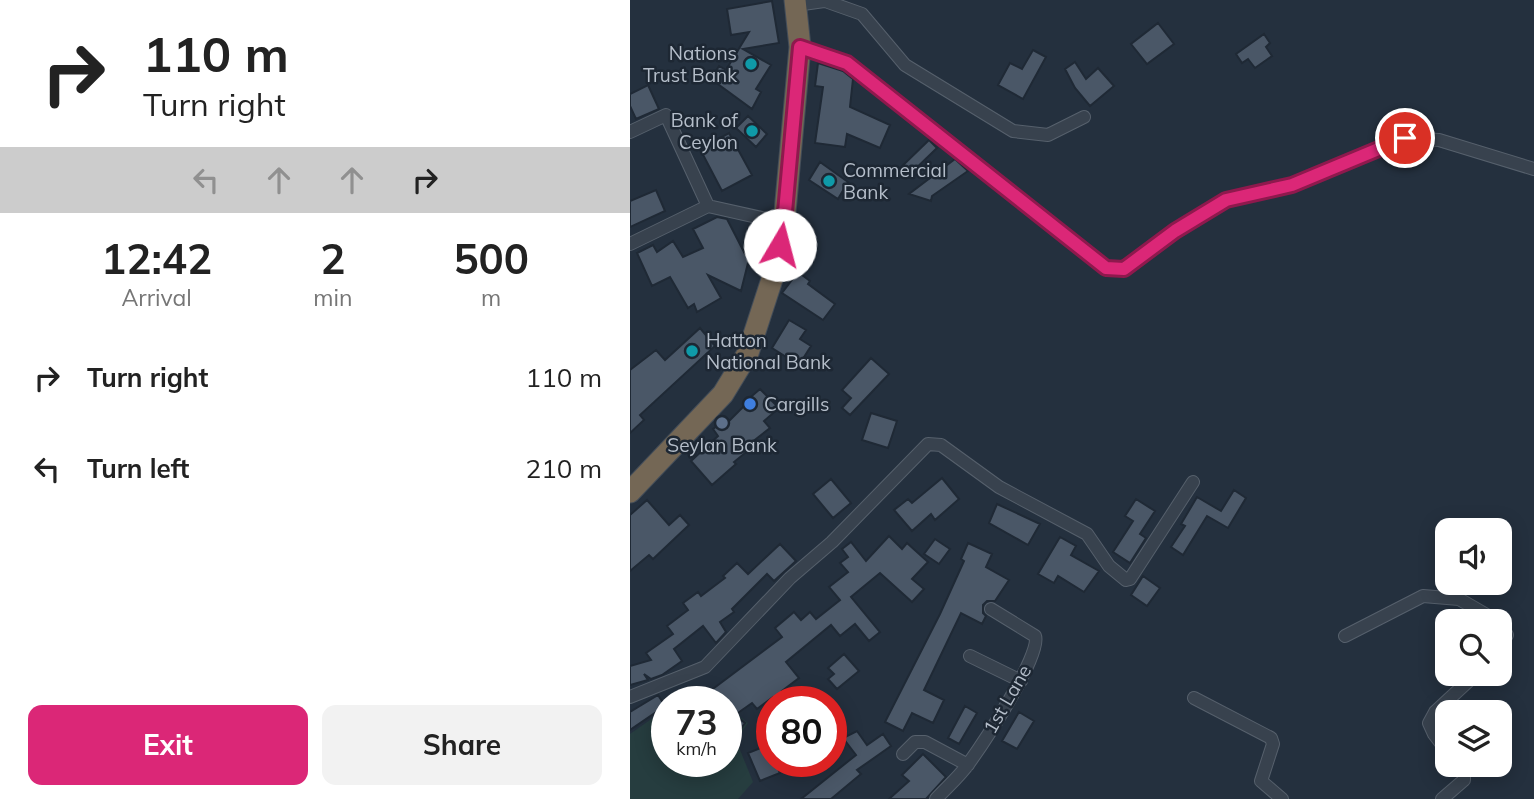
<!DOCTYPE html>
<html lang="en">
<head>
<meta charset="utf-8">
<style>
  :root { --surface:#fff; --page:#f2f2f2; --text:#222; --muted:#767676; --accent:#db2777 }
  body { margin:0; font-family:Mulish,sans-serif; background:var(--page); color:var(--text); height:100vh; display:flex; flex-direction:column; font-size:26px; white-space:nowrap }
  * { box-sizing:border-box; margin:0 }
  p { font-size:23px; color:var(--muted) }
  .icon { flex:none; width:38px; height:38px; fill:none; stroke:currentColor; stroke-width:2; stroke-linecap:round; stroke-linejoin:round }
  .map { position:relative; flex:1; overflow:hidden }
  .side { display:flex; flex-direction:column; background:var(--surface); width:630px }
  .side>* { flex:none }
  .banner { background:#fff; color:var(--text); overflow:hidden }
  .controls { position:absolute; left:805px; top:518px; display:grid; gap:14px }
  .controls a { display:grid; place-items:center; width:77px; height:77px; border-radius:14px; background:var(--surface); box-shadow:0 4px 18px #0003; font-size:35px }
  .speed { position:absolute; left:21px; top:686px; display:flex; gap:14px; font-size:35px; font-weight:700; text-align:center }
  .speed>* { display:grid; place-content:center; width:91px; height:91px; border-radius:50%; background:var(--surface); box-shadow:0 4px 18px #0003; line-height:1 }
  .speed small { font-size:18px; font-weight:400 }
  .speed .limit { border:10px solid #d22; background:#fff; color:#111 }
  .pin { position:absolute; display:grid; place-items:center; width:60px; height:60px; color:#fff; margin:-30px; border:4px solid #fff; border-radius:50%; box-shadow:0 2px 7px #0007 }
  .me { position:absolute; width:77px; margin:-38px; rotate:8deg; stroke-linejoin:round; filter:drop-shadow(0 0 5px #0008) }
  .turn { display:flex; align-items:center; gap:24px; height:147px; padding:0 28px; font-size:32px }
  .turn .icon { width:91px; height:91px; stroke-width:2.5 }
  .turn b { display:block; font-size:49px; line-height:60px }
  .lanes { display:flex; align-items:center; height:66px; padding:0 28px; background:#0003; justify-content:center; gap:35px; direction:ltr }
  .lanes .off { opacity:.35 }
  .eta { display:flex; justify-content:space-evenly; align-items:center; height:119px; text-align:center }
  .eta b { font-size:42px; font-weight:700; line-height:49px }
  .action { display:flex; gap:14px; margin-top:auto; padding:14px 28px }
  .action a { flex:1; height:80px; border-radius:14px; background:var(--accent); color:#fff; font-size:28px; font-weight:700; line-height:80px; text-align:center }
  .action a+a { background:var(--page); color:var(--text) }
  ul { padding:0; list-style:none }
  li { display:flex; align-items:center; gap:21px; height:91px; padding:0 28px }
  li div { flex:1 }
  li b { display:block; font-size:26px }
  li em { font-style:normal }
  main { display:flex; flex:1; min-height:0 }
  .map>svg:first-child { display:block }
</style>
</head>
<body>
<main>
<section class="side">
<div class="banner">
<div class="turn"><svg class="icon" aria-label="right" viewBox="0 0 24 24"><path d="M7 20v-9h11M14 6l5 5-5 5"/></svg><div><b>110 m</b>Turn right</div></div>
<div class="lanes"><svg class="icon off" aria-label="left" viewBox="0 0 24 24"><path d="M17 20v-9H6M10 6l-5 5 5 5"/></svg><svg class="icon off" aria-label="ahead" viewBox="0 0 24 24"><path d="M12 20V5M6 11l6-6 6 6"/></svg><svg class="icon off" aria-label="ahead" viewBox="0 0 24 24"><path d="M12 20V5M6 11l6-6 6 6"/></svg><svg class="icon" aria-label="right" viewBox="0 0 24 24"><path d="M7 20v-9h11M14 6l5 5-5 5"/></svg></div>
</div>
<div class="eta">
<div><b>12:42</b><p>Arrival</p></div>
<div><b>2</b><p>min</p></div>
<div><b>500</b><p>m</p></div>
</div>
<ul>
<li><svg class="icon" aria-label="right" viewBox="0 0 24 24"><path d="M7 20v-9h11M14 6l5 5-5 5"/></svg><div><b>Turn right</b></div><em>110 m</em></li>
<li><svg class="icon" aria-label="left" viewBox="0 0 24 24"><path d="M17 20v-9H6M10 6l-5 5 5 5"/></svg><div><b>Turn left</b></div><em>210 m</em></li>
</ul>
<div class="action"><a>Exit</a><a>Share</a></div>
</section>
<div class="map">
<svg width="904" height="799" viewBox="0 0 904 799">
  <rect width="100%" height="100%" fill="#24303e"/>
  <!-- green -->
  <path fill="#263d3f" d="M96,706L118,723L106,740L123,782L108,799H0V734L37,708V761H96Z"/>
  <!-- building -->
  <path fill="#4a5767" stroke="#1f2935" stroke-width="2" d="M142,1L149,43L113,49L141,65L126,89L131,92L122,109L81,79L89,66L96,70L119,32L101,35L97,9Z
    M528,23L544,44L517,64L501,44Z
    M634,34L640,43L636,47L642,56L625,68L618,59L612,63L606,54Z
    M403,50L416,57L393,99L368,85L380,63L392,69Z
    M445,62L456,79L468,68L484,86L460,106L445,88L435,69Z
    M188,63L213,71L223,79L220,107L260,125L250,148L217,134L215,147L185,143L193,87L185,86Z
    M18,85L29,109L6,119L0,106V94Z
    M118,116L137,134L126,147L106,128Z
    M99,133L122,175L92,191L70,149Z
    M299,140L307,148L276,178L268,170Z
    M325,159L338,171L302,196L301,201L279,194Z
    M190,162L218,182L208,199L179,180Z
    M26,190L35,211L0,227V201Z
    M87,217L97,219L115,254L120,255L111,291L78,275L91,298L67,312L64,304L58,308L40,277L22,286L7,253L23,245L27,252L43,241L53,257L73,248L63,229Z
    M168,272L180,281L178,284L205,304L193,320L152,293Z
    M159,320L176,330L170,339L181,346L169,365L142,348Z
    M70,328L85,346L10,415L14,420L0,433V370L26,350L35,360Z
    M241,358L259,374L220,415L212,408L221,398L212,390Z
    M130,389L149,408L134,421L140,428L117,446L120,449L104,462L106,464L82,485L61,461L88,436L83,429L97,419L99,421L118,402L116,401Z
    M241,413L267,421L258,448L232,440Z
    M312,478L329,499L305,520L301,514L282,531L264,510L278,499L282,503Z
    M201,479L221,503L203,518L183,494Z
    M604,490L616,498L598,528L577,516L553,555L541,547L555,526L551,524L567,497L591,511Z
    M506,499L525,511L510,534L516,538L500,563L483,552L503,521L495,516Z
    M17,500L39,525L50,515L59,525L23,559L19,555L0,571V515Z
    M367,504L410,524L398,545L359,523Z
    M259,536L272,549L277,543L298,562L282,579L294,589L282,602L250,573L221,597L250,632L239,641L225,624L210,636L201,625L156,662L169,678L152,691L156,696L148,702L143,697L127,709L122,703L105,715L115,723L105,736L96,730V702H54L63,687L76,694L152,637L145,628L164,612L171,620L180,612L186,619L210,600L199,587L218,572L210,563L218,557L212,549L221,542L236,561Z
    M430,537L446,546L441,555L469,571L454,592L428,576L424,583L408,574Z
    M305,539L320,549L309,564L294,554Z
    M338,543L362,554L356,567L379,580L365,601H357L353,605V613L356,616L352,624L331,613L294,690L314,700L303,723L282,713L273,731L255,722L310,614L334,561L331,559Z
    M150,544L166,561L144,581L137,574L102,609L104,612L90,622L96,632L86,643L73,626L44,649L52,661L32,675L21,679L14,674L18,680L0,685V666L21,660L16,653L43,634L37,626L58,610L53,603L68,592L71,596L95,578L93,576L107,563L118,574Z
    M513,576L530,588L517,606L501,595Z
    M214,654L229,671L207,689L198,679L204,674L198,668Z
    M28,695L35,706L0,730V712Z
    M335,706L347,713L329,744L318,738Z
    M389,712L404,721L387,749L372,741Z
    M227,731L237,745L253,734L261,746L227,770L231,774L201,799H171L226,755L213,738Z
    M138,745L142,761H145L150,773L130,781L118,753Z
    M293,754L316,777L296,799H259L279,781L272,775Z"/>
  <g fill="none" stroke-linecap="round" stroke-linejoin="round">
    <defs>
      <path id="street" d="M198,2L232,14L275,65L383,131L418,135L454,117
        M166,5L201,0
        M170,47L217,63L476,268L494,269L545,231L596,200L662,185L775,138L809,140L904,169
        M0,132L36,115L78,206
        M0,244L78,206L154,223
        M870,623L877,635L870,647
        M715,636L793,596L829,599L867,621
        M340,656L391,681
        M0,697L75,667L160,578L202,542L298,444L311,445L369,487L457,534L479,566L496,580L500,579L563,482
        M564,698L641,738L643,744L631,781L652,799
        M817,751L804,734L799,723L805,712L846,674
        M273,754L285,742H295L338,765
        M306,799C317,787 330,776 339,763C352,745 413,653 405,636L361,609
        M812,799L834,780V770L829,765"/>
      <path id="highway" d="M0,492L93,394L118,353L146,267L154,223L170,47L165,0"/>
    </defs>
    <!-- street casing -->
    <use href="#street" stroke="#56606c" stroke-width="14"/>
    <!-- highway casing -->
    <use href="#highway" stroke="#434d59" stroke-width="23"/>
    <!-- street -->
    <use href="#street" stroke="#38424e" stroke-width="12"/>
    <!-- highway -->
    <use href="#highway" stroke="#746755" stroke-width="21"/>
  </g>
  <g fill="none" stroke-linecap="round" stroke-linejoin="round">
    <defs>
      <path id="route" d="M150,245L154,223L170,47L217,63L476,268L494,269L545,231L596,200L662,185L775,138"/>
    </defs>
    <!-- route casing -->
    <use href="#route" stroke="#8e194d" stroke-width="18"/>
    <!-- route -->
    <use href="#route" stroke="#db2777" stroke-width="12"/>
  </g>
  <!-- markers -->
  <g fill="#0f9aa8" stroke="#1d2733" stroke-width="2.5">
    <circle cx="121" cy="64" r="7"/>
    <circle cx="122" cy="131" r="7"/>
    <circle cx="199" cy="181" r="7"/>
    <circle cx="62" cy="351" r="7"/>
  </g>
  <circle fill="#3f7fe0" stroke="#1d2733" stroke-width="2.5" cx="120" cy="404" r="7"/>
  <circle fill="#5c6f8a" stroke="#1d2733" stroke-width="2.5" cx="92" cy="423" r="7"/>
  <g text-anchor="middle" stroke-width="5" stroke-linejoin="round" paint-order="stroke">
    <!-- poi labels -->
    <g font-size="19" fill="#b4bdc9" stroke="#1d2733" text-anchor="start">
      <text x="107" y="60" text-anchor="end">Nations<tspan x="107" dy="22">Trust Bank</tspan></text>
      <text x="108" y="127" text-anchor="end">Bank of<tspan x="108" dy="22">Ceylon</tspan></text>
      <text x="213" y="177">Commercial<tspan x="213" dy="22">Bank</tspan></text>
      <text x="76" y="347">Hatton<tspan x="76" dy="22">National Bank</tspan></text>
      <text x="134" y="411">Cargills</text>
      <text x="92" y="452" text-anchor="middle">Seylan Bank</text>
    </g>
    <!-- street labels -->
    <g font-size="19" fill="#b4bdc9" stroke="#1d2733">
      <text transform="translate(377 699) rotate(-60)" y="7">1st Lane</text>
    </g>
  </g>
</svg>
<div class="controls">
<a><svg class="icon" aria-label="sound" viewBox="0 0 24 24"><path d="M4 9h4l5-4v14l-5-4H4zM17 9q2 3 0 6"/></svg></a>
<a><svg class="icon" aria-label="search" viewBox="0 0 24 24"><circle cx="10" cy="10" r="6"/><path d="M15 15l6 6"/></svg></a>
<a><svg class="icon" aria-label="layers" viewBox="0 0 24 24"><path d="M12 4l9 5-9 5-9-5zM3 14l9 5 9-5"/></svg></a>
</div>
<div class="speed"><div>73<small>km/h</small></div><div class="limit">80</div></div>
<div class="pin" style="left:775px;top:138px;background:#d93025"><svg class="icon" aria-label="arrive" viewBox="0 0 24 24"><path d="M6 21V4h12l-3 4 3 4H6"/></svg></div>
<svg class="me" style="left:150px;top:245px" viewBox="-20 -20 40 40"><circle r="19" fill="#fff"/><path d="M0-13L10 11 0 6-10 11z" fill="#db2777"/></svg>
</div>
</main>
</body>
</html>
